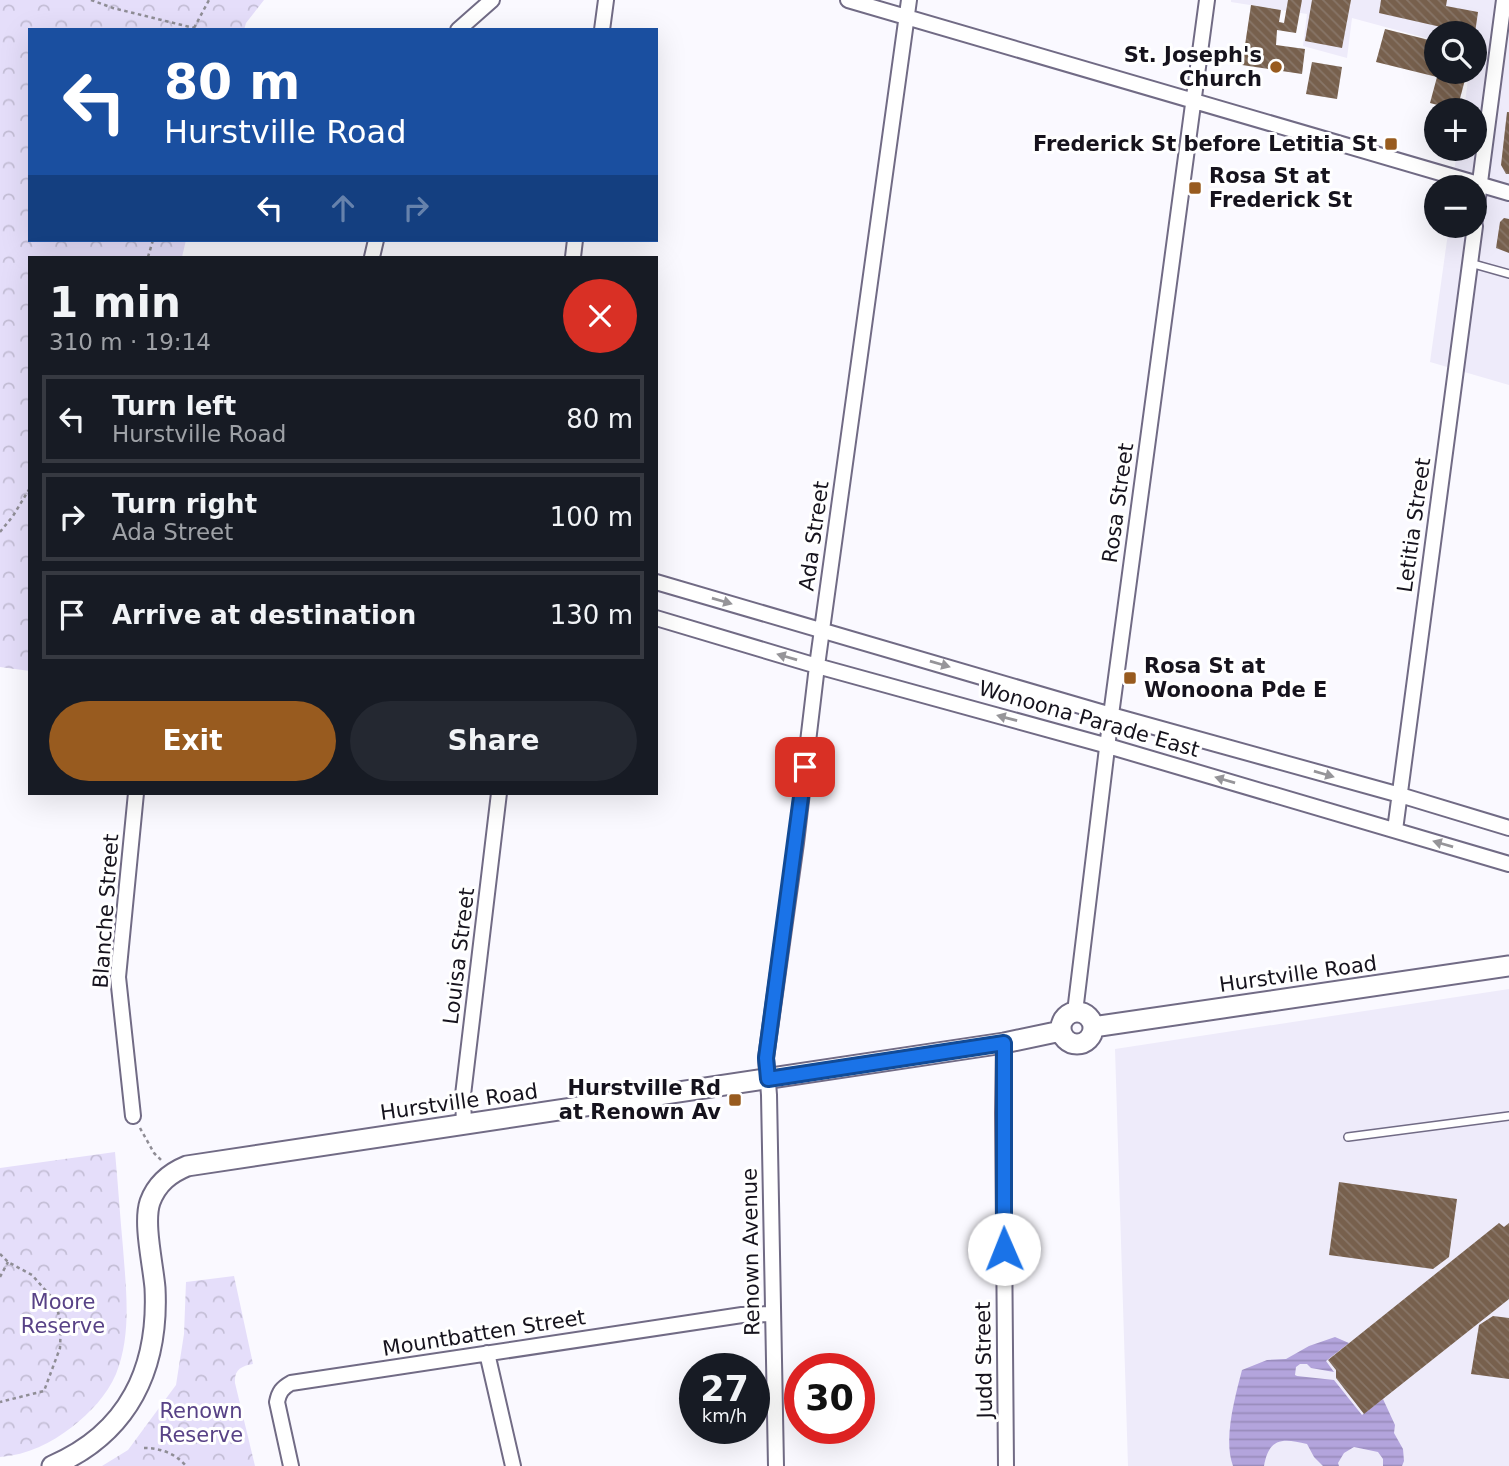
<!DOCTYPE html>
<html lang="en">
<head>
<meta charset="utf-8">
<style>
  :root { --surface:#171b24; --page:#242831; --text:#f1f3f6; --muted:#9ea1a6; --line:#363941; --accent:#985b1f }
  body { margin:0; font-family:"DejaVu Sans",sans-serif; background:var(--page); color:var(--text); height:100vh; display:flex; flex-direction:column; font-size:26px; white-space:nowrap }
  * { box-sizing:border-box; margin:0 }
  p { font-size:23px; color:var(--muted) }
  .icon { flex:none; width:38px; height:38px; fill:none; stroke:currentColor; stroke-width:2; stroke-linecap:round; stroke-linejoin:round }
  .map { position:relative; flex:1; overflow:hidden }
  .side { position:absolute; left:28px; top:256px; width:630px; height:539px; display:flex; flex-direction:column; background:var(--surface); border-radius:0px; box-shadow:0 7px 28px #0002 }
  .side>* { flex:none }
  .top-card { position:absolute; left:28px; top:28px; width:630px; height:214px; border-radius:0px; box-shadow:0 7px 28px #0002; background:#1a4fa0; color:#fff; overflow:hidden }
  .tools { position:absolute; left:1424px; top:21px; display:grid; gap:14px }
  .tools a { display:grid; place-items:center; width:63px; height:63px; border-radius:50%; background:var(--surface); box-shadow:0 7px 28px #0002; font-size:35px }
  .speed { position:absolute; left:679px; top:1353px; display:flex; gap:14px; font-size:35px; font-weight:700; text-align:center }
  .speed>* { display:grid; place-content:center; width:91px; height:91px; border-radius:50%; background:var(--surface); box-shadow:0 7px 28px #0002; line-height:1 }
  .speed small { font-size:18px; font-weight:400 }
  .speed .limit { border:10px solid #d22; background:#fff; color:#111 }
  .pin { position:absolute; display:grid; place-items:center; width:60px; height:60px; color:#fff; margin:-30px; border-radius:14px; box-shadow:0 4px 10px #0006 }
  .me { position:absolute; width:77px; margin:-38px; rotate:359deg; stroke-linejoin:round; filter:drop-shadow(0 0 5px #0008) }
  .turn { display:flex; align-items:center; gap:24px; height:147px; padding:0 21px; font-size:32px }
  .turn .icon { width:91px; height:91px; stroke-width:2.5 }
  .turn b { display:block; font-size:49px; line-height:60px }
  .lanes { display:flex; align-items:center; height:66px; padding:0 21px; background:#0003; justify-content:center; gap:35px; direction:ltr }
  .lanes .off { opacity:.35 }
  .round { display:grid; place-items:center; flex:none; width:74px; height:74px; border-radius:37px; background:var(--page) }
  .overview { display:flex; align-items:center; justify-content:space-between; height:119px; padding:0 21px }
  h1 { font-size:42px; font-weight:700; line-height:52px }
  .cta { display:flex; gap:14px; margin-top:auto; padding:14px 21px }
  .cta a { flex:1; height:80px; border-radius:42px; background:var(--accent); color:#fff; font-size:28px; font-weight:700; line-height:80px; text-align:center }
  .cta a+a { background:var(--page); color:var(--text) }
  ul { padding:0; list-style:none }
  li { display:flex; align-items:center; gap:21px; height:88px; margin:0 14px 10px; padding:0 7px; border:4px solid var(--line); border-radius:0px }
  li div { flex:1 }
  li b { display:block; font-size:26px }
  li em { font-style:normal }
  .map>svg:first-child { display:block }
</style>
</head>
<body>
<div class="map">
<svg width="1509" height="1466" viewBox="0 0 1509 1466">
  <defs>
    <pattern id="park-crowns" width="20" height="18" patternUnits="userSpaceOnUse" patternTransform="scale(1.75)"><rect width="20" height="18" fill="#e5defa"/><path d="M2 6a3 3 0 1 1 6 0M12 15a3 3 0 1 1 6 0" fill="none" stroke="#c4bed6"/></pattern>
    <pattern id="water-rules" width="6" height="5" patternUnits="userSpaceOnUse" patternTransform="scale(1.75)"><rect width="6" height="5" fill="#b3a4dc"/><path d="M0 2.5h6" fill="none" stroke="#998cbc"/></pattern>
    <pattern id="building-back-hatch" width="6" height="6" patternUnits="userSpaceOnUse" patternTransform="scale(1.75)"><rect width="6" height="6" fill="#77604d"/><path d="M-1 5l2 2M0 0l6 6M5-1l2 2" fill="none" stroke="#887668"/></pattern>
  </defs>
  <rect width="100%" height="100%" fill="#faf9ff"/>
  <!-- built -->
  <path fill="#eeebfa" d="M1231,0H1509V385L1430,362L1449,226H1475V187H1451L1458,149H1475V110H1464L1469,72H1475V33H1437V41L1352,18L1347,58L1303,46L1307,14L1231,2Z
    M1509,989V1466H1128L1115,1049Z"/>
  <!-- park -->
  <path fill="url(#park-crowns)" d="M0,0H264L246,23L244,30H30V240H186L182,257H30V671L0,667Z
    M115,1152C118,1184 120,1216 123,1248C126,1289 132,1334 116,1374C107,1395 90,1413 72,1427C51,1443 28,1455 0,1457V1168Z
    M234,1276L253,1364C241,1366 234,1370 235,1383L255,1466H102L128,1450L176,1385L184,1334L186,1282Z"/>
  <!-- water -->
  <path fill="url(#water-rules)" d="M1335,1337L1349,1343L1326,1361L1334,1372L1311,1368L1307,1364H1300L1296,1367L1295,1375L1297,1376L1334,1380L1362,1415L1383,1399L1395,1425L1394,1433L1403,1449L1404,1461L1402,1466H1383V1459L1378,1452L1354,1447L1344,1453L1338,1463L1339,1466H1323L1314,1457L1307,1444C1282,1438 1269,1438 1264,1466H1233C1223,1440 1235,1397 1242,1370L1267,1360L1286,1359L1309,1346Z"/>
  <!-- building -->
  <path fill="url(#building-back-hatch)" d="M1288,0H1302L1296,33L1277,30L1276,45L1305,49L1302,74L1242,65L1251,5L1281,10L1279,22L1284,23Z
    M1312,0H1351L1342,48L1305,41Z
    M1381,0H1447L1446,6L1478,12L1475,33H1440L1441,27L1379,13Z
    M1385,29L1437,42L1435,54H1437V72H1467L1457,110L1430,103L1437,77L1376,62Z
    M1312,62L1342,67L1337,99L1306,94Z
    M1507,112H1509V174H1506L1501,165Z
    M1504,218L1509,219V253L1496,248L1500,222Z
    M1339,1182L1457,1199L1449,1257L1433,1269L1329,1255Z
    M1499,1223L1504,1227L1509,1223V1299L1364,1414L1336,1378V1370L1328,1360Z
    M1493,1316L1509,1318V1379L1471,1374L1479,1325Z"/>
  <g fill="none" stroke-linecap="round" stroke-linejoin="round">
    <defs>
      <path id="lane" d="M1470,263L1509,274
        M1348,1137L1509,1116"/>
      <path id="street" d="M848,0L1509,193
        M458,30L492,0
        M602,30L606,0
        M1475,220L1504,0
        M372,257L376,240
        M573,257L575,240
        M656,582L1111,715L1400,795L1509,828
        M656,618L817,666L1108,746L1509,864
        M1395,830L1475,226
        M1075,1012L1111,715L1207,0
        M1004,1043L1003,1113L1006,1466
        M133,1116L118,977L136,793
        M464,1125L463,1095L499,793
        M487,1353L513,1466
        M291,1466L277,1402C279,1392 282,1388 291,1383L742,1315L773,1314
        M776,1466L769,1095L766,1058L796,843L817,666L909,0"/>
      <path id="secondary" d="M1061 1028a16 16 0 1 1 32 0a16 16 0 1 1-32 0Z
        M1093,1027L1509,966
        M52,1466C129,1433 159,1368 155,1288C153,1264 143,1223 150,1202C157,1183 170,1173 187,1166L1004,1043L1061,1031"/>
    </defs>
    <!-- lane casing -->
    <use href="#lane" stroke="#716b85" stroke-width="10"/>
    <!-- street casing -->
    <use href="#street" stroke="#716b85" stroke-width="18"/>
    <!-- secondary casing -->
    <use href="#secondary" stroke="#716b85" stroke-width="23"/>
    <!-- path -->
    <path stroke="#8f8d95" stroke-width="2.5" stroke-dasharray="3.5 3.5" stroke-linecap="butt" d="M91,0L113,8L194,28V30
      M194,28L209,0
      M148,257L153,240
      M0,532L13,516L30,488
      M140,1128L154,1153L161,1160
      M0,1254L8,1262L32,1275L55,1301L61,1323L60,1348L44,1391L0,1402
      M0,1277L8,1262
      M144,1448C160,1448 175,1453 186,1466"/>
    <!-- lane -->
    <use href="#lane" stroke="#fff" stroke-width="7"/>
    <!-- street -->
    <use href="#street" stroke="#fff" stroke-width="14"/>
    <!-- secondary -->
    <use href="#secondary" stroke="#fff" stroke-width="19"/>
  </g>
  <!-- one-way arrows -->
  <defs><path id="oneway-solid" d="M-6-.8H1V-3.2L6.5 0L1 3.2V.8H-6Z" transform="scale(1.75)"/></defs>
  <g fill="#969599">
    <use href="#oneway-solid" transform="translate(722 601) rotate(16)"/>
    <use href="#oneway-solid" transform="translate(787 657) rotate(-164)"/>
    <use href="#oneway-solid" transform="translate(940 664) rotate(16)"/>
    <use href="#oneway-solid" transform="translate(1007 718) rotate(-165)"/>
    <use href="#oneway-solid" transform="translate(1324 774) rotate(16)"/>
    <use href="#oneway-solid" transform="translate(1225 780) rotate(-164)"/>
    <use href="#oneway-solid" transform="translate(1443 844) rotate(-164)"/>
  </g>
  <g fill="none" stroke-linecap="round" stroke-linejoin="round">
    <defs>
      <path id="route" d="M805,767L766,1058L768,1079L1004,1043V1249"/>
    </defs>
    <!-- route casing -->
    <use href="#route" stroke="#114b97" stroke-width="18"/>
    <!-- route -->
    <use href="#route" stroke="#1a73e8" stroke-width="12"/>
  </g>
  <!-- markers -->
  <g fill="#985b1f" stroke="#fff" stroke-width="2.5">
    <circle cx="1276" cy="67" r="7"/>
    <rect x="1384" y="137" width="14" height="14" rx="3.5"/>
    <rect x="1188" y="181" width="14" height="14" rx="3.5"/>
    <rect x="1123" y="671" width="14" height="14" rx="3.5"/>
    <rect x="728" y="1093" width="14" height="14" rx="3.5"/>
  </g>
  <g text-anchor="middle" stroke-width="6" stroke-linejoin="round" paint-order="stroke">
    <!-- poi labels -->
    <g font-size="21" font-weight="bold" fill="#16131d" stroke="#fff" text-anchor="end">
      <text x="1262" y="62">St. Joseph's<tspan x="1262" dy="24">Church</tspan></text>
      <text x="1377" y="151">Frederick St before Letitia St</text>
      <text x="1209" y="183" text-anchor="start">Rosa St at<tspan x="1209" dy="24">Frederick St</tspan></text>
      <text x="1144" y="673" text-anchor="start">Rosa St at<tspan x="1144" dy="24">Wonoona Pde E</tspan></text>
      <text x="721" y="1095">Hurstville Rd<tspan x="721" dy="24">at Renown Av</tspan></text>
    </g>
    <!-- street labels -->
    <g font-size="21" fill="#16131d" stroke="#fff">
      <text transform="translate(1118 503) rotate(-82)" y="7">Rosa Street</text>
      <text transform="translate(1414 525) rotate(-82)" y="7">Letitia Street</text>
      <text transform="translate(814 536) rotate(-82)" y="7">Ada Street</text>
      <text transform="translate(1089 719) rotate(16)" y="7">Wonoona Parade East</text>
      <text transform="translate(106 911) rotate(-86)" y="7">Blanche Street</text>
      <text transform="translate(459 956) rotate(-83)" y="7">Louisa Street</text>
      <text transform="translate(1298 974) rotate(-8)" y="7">Hurstville Road</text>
      <text transform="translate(459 1102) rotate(-8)" y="7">Hurstville Road</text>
      <text transform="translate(751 1252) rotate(-91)" y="7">Renown Avenue</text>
      <text transform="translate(484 1333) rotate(-9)" y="7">Mountbatten Street</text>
      <text transform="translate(984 1360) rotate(-91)" y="7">Judd Street</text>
    </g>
    <!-- park labels -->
    <g font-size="21" fill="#584286" stroke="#fff">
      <text x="63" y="1309">Moore<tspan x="63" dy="24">Reserve</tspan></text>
      <text x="201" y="1418">Renown<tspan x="201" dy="24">Reserve</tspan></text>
    </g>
  </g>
</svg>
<div class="tools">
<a><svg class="icon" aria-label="search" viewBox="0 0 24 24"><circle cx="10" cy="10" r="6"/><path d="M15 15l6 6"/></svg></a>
<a>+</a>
<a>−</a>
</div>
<div class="speed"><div>27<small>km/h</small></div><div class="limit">30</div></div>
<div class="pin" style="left:805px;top:767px;background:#d93025"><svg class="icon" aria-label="arrive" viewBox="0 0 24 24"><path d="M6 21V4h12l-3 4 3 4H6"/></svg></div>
<svg class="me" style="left:1004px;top:1249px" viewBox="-20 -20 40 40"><circle r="19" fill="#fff"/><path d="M0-13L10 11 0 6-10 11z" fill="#1a73e8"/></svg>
<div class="top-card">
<div class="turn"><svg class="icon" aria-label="left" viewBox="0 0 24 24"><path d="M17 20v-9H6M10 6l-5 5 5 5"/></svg><div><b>80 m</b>Hurstville Road</div></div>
<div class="lanes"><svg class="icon" aria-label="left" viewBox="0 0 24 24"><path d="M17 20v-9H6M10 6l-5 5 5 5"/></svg><svg class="icon off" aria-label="ahead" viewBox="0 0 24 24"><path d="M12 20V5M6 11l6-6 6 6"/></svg><svg class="icon off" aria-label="right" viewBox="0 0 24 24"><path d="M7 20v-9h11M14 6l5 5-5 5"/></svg></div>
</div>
<section class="side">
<div class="overview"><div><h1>1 min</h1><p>310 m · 19:14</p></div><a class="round" style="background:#d93025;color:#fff"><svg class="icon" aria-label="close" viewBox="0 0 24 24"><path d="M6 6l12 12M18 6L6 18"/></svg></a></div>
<ul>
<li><svg class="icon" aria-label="left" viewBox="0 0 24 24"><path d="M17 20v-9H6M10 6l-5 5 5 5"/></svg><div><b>Turn left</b><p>Hurstville Road</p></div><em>80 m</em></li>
<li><svg class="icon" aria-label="right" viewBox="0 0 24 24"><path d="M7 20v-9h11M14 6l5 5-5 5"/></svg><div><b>Turn right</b><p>Ada Street</p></div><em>100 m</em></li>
<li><svg class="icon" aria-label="arrive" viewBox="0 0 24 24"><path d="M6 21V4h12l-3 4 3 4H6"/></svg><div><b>Arrive at destination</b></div><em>130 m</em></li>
</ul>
<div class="cta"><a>Exit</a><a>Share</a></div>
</section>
</div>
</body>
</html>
